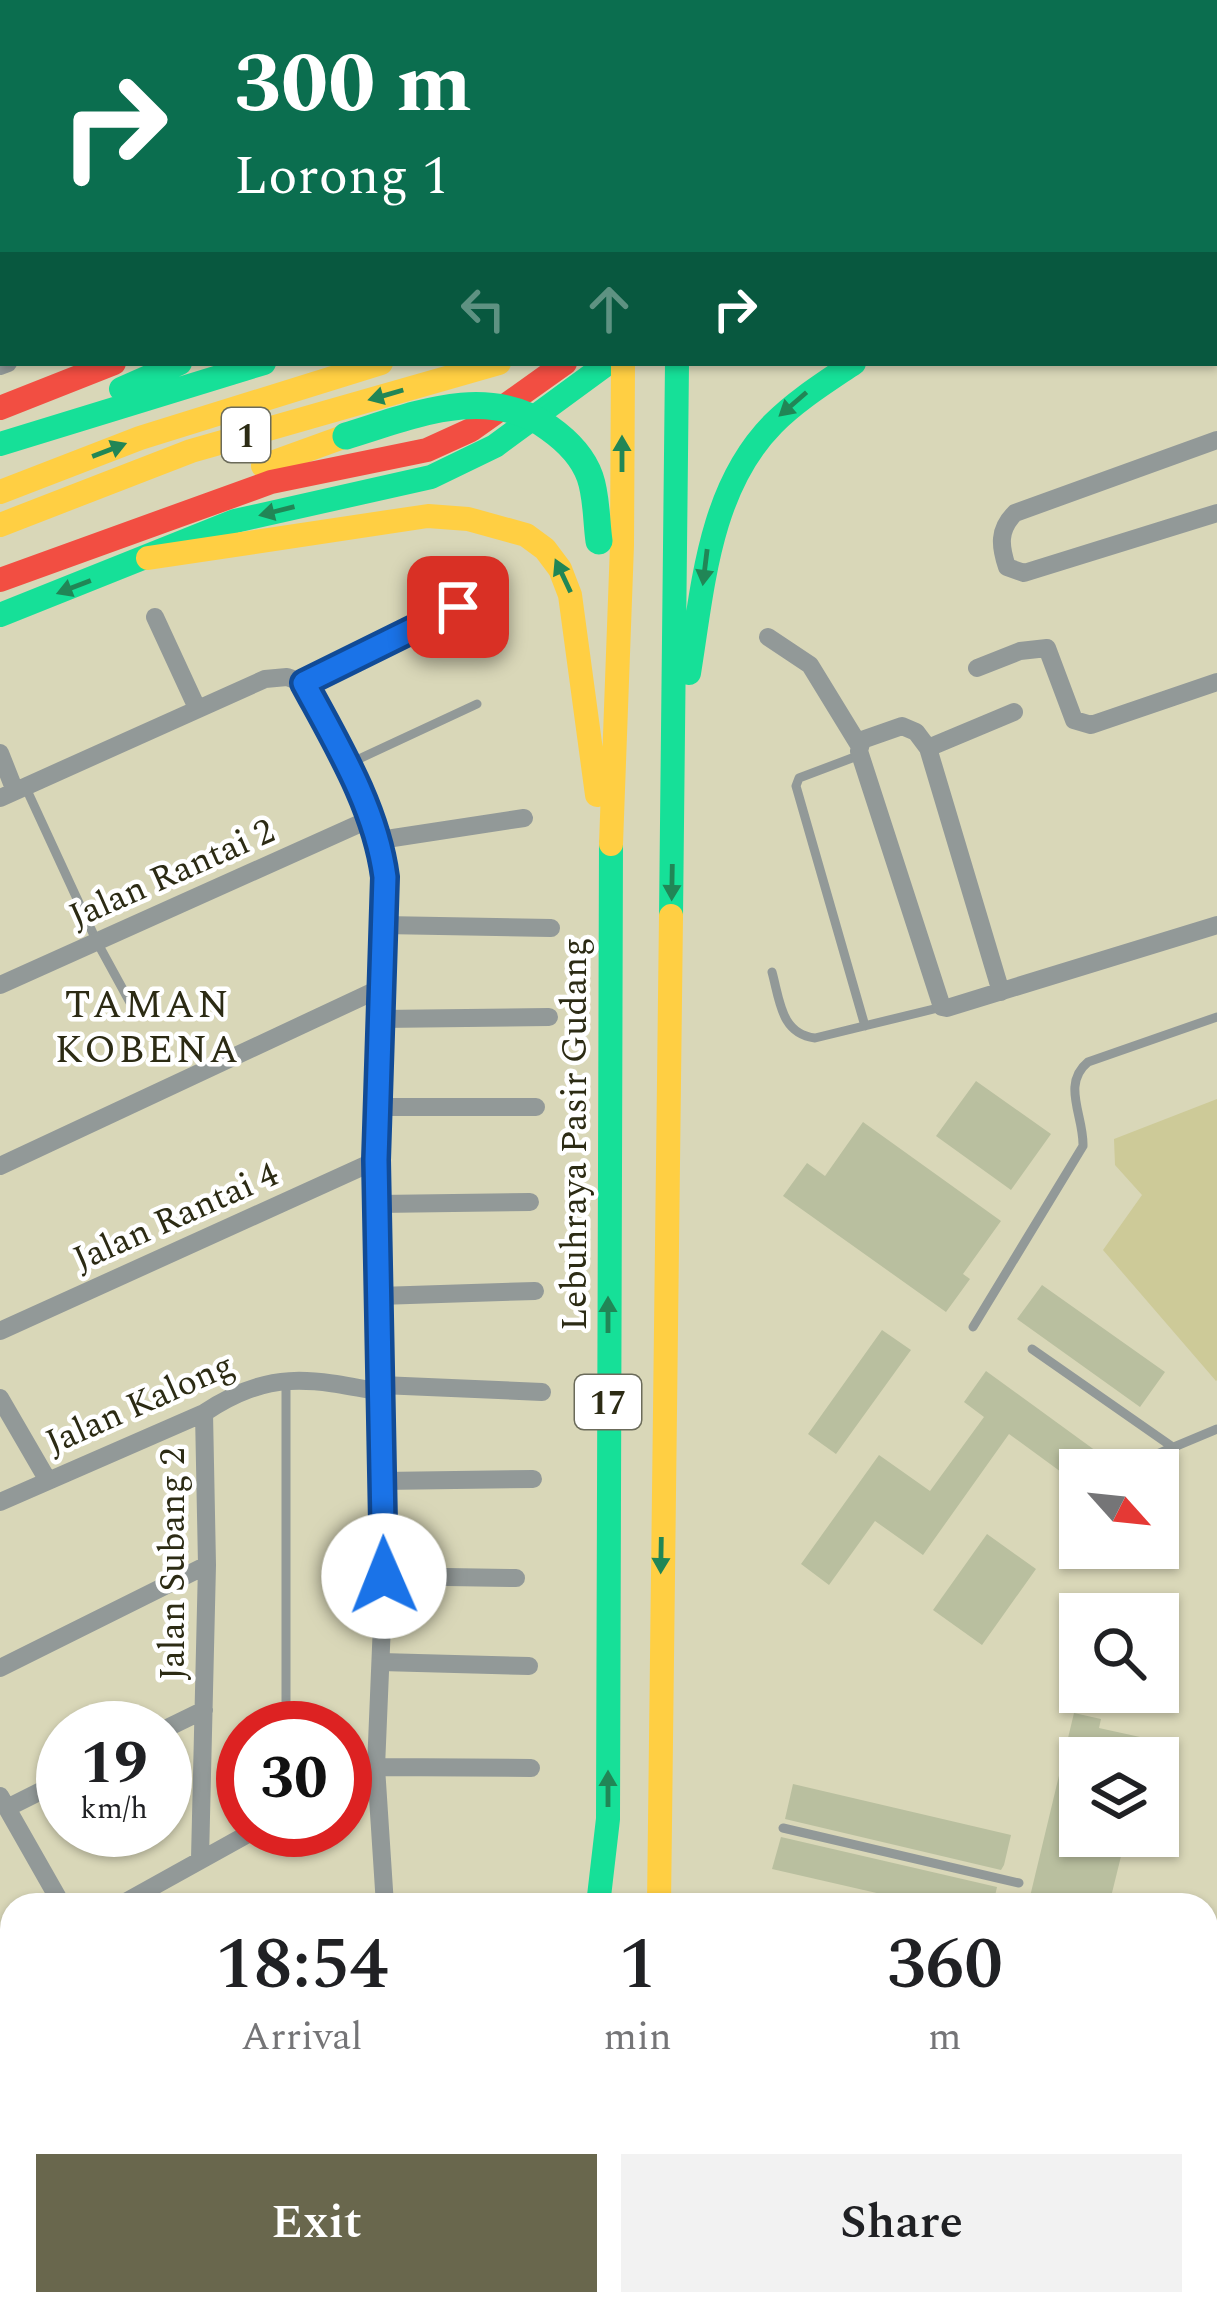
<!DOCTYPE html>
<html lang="en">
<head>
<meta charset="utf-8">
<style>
  :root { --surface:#fff; --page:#f2f2f2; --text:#202124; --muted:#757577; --accent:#69674d }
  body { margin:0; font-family:Spectral,serif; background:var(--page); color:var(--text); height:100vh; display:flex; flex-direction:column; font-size:45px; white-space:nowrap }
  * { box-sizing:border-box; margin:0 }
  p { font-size:39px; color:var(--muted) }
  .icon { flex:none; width:66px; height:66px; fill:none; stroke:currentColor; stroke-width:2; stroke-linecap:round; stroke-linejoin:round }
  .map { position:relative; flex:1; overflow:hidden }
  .drawer { position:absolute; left:0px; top:1893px; width:1218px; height:423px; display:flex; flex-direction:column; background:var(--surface); border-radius:36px 36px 0 0; box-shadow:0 3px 9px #0004 }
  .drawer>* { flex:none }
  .guide { position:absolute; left:0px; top:0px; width:1218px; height:366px; box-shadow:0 3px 9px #0004; background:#0b6e4f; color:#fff; overflow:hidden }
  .needle { width:78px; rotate:117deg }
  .buttons { position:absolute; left:1059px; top:1449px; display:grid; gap:24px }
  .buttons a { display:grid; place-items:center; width:120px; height:120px; border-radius:0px; background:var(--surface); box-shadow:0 3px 9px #0004; font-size:60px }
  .speed { position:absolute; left:36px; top:1701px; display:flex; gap:24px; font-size:60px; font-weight:700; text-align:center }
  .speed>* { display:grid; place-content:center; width:156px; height:156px; border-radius:50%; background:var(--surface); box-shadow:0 3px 9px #0004; line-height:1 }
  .speed small { font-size:30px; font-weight:400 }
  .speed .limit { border:18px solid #d22; background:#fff; color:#111 }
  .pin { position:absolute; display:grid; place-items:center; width:102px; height:102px; color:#fff; margin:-51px; border-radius:24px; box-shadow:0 6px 18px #0006 }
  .me { position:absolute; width:132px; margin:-66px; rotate:359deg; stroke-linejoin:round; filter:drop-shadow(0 0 9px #0008) }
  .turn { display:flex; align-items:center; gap:42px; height:252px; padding:0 36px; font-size:54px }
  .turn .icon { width:156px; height:156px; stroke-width:2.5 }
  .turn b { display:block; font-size:84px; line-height:102px }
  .lanes { display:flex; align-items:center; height:114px; padding:0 36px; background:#0003; justify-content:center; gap:60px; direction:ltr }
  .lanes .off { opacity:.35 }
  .eta { display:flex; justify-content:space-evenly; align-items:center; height:204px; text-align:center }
  .eta b { font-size:72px; font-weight:600; line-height:84px }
  .cta { display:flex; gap:24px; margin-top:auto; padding:24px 36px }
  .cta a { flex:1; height:138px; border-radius:0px; background:var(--accent); color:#fff; font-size:48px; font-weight:600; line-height:138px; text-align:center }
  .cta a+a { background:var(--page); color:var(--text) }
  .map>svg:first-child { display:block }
</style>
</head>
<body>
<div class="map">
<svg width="1217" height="2315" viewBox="0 0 1217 2315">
  <rect width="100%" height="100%" fill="#d9d7b8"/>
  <!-- pitch -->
  <path fill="#cdca98" d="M1217,1099V1380L1216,1381L1103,1250L1142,1195L1115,1165L1114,1139Z"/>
  <!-- building -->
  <path fill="#b9bf9f" d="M976,1081L1051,1134L1011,1190L936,1136Z
    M863,1122L1001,1221L963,1274L970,1279L946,1312L783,1196L807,1163L825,1176Z
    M1042,1285L1165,1372L1140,1407L1017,1319Z
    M882,1330L911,1350L836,1454L808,1434Z
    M986,1371L1096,1451L1077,1478L1072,1480L1009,1434L923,1555L875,1521L829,1585L801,1564L879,1455L930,1491L984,1417L964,1402Z
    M987,1534L1036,1569L982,1645L933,1610Z
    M1074,1713L1101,1719L1099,1728L1149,1739L1144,1758H1080V1808L1073,1836H1126L1109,1905H1028Z
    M793,1784L1011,1835L1004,1865L1001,1870L785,1819Z
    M781,1837L997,1887L993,1905H929L772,1869Z"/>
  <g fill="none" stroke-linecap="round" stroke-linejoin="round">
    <!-- lane -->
    <path stroke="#929998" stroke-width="9" d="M860,755L799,778L796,786L865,1026
      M348,764L477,704
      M25,786L97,942L132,1006
      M772,972C780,1001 781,1034 815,1038L942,1007
      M973,1327L1083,1146C1084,1116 1061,1084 1088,1062L1217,1017
      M1032,1349L1174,1448
      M1119,1470L1217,1429
      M1075,1488L1080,1486
      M286,1728V1379
      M783,1828L1019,1883
      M782,2315L784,2304"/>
    <!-- street -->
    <path stroke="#929998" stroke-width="18" d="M508,3L509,0
      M0,366L8,363
      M1217,440L1015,513C998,530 1000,546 1007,567L1024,573L1217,513
      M155,617L197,708
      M768,637L810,665L859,745
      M977,668L1020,651L1047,648L1074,720L1091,725L1217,682
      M304,683L457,607
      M928,748L1014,712
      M0,753L15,791
      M0,798L265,679L287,677L304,683C337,744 376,808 385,877L377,1160L384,1576L376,1767L385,1905
      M380,840L524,818
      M383,925L551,928
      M0,985L370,819
      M1001,992L928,748L916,732L902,726L862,740L859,751L942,1007L947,1008L1217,925
      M380,1019L549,1017
      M378,1107H536
      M0,1166L381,988
      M378,1204L530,1202
      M379,1296L535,1291
      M0,1331L377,1160
      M381,1385L542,1392
      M0,1398L47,1479
      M382,1481L533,1479
      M0,1502L204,1413C268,1370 309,1378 381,1392
      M384,1576L516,1578
      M381,1662L529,1666
      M0,1668L207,1565
      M165,1729L204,1710
      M345,1783L376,1767L531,1768
      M0,1796L62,1905
      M7,1808L63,1780
      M200,1859L207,1565L204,1413
      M120,1905L255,1830
      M0,1974L12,1967
      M0,2163L12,2155"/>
    <!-- fast -->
    <path stroke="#16e098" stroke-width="24" d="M684,0V3
      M746,0L749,3
      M1215,34L1217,33
      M1215,57H1217
      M1215,97L1217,96
      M1215,228L1217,227
      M121,389L180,363
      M0,444L264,363
      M0,615L235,521L431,477L495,446L608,363
      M689,673C703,587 709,489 773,424C797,400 826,382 854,363
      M671,916L677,363
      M598,1905L608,1819L611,844
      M1206,2014L1217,1972
      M1206,2138L1217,2094"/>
    <!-- slow -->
    <path stroke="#ffcf43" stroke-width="24" d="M620,0V3
      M263,466L346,436
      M0,492L140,438L381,363
      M0,525L191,451L499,363
      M148,558L428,516L468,519L526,535L545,549L560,569L570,595L597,795
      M611,844L622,545L623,363
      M659,1905L671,916
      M1128,2315L1131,2304"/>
    <!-- jam -->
    <path stroke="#f24e42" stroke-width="24" d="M575,3L576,0
      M1215,150H1217
      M1215,183H1217
      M1215,268L1217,267
      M0,408L114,363
      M0,580L271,482L427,450L471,430L565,363
      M553,2315L554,2304
      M603,2315L605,2304
      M1160,2315L1165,2304"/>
    <!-- fast-bridge -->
    <path stroke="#16e098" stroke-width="27" d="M346,436C412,416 487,383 549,428C566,440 583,457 590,477C597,497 596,520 599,541"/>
  </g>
  <!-- one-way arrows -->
  <defs><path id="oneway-solid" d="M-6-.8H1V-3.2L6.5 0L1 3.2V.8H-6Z" transform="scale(3)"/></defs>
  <g fill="#218656">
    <use href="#oneway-solid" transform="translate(386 395) rotate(164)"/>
    <use href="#oneway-solid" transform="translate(793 404) rotate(139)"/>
    <use href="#oneway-solid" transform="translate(109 450) rotate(-21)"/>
    <use href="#oneway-solid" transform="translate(622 454) rotate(-90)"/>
    <use href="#oneway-solid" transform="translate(277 511) rotate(166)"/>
    <use href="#oneway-solid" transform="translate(705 567) rotate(97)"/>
    <use href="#oneway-solid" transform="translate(563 576) rotate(-115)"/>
    <use href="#oneway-solid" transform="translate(74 587) rotate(159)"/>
    <use href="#oneway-solid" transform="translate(672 882) rotate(91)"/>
    <use href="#oneway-solid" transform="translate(608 1315) rotate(-90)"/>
    <use href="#oneway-solid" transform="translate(661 1555) rotate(91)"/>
    <use href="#oneway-solid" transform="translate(608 1789) rotate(-90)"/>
  </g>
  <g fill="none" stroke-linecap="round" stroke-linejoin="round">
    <defs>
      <path id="route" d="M384,1576L376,1160L385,877C376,808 337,744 304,683L458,607"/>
    </defs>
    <!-- route casing -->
    <use href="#route" stroke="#114b97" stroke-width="30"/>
    <!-- route -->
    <use href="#route" stroke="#1a73e8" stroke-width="21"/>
  </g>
  <g text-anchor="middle" stroke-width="9" stroke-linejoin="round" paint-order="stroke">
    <!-- shield labels -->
    <g fill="#fff" stroke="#6b6b5a" stroke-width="3">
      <rect x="222" y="408" width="48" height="54" rx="9"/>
      <rect x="575" y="1375" width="66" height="54" rx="9"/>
    </g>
    <g font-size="33" font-weight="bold" fill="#2c2b14">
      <text x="246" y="447">1</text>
      <text x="608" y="1414">17</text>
    </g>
    <!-- street labels -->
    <g font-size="36" fill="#2c2b14" stroke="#fff">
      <text transform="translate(171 872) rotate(-24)" y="13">Jalan Rantai 2</text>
      <text transform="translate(573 1134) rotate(-90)" y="13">Lebuhraya Pasir Gudang</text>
      <text transform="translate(175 1215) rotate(-24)" y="13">Jalan Rantai 4</text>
      <text transform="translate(139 1402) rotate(-24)" y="13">Jalan Kalong</text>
      <text transform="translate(171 1564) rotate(-90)" y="13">Jalan Subang 2</text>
    </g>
    <!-- neighbourhood labels -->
    <g font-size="39" letter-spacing="3" fill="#2c2b14" stroke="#fff">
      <text x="148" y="1017">TAMAN<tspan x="148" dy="45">KOBENA</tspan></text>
    </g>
  </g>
</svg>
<div class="buttons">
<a><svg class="needle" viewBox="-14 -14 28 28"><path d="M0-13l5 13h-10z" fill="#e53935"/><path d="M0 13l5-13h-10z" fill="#757577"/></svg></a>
<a><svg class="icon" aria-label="search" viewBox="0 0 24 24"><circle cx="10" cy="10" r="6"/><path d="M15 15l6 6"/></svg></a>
<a><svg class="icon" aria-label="layers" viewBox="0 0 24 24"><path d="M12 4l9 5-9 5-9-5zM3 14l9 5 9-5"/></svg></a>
</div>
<div class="speed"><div>19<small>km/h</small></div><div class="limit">30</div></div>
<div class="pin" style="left:458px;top:607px;background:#d93025"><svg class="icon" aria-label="arrive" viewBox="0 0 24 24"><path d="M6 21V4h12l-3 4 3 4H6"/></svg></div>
<svg class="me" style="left:384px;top:1576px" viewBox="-20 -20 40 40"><circle r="19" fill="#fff"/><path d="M0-13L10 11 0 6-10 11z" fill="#1a73e8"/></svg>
<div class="guide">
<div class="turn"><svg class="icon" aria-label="right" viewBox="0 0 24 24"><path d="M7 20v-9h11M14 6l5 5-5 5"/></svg><div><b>300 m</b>Lorong 1</div></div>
<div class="lanes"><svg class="icon off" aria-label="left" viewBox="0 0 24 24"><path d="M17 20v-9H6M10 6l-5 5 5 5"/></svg><svg class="icon off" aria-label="ahead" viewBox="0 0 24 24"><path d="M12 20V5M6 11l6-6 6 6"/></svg><svg class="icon" aria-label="right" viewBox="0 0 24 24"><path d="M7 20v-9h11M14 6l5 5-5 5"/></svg></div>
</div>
<section class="drawer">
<div class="eta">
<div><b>18:54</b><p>Arrival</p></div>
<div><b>1</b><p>min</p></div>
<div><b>360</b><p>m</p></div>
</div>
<div class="cta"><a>Exit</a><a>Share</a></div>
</section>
</div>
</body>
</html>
